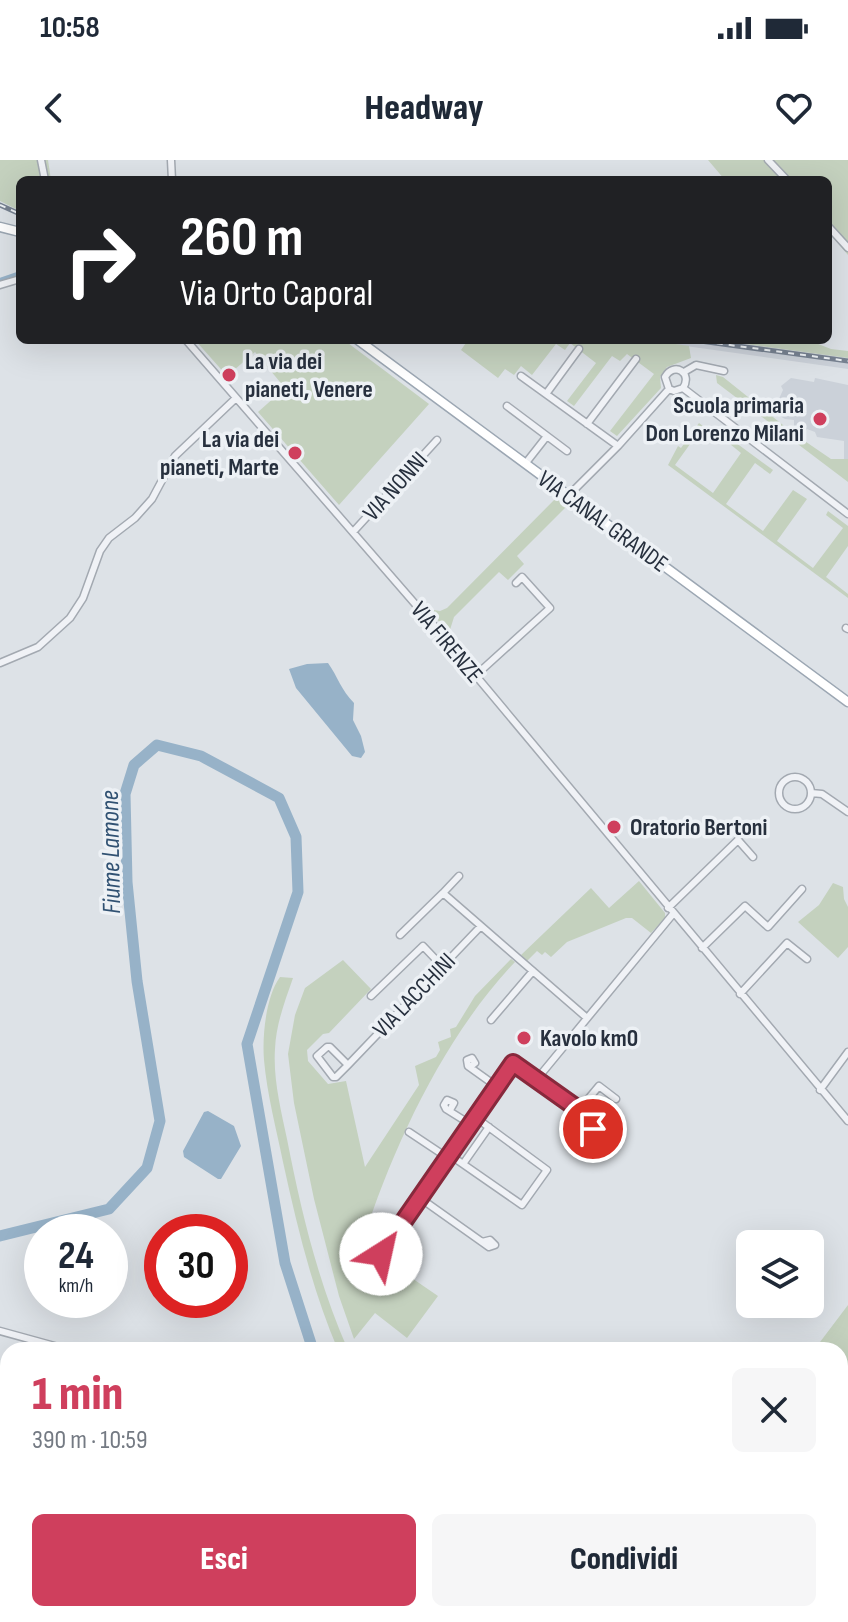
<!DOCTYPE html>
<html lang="it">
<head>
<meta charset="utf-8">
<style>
  :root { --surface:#fff; --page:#f6f6f7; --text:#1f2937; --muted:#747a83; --accent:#cf3f5d }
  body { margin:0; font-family:"Sofia Sans Condensed",sans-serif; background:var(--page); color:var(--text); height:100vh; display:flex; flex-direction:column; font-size:30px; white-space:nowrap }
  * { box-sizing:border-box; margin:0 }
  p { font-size:26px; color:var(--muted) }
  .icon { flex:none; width:44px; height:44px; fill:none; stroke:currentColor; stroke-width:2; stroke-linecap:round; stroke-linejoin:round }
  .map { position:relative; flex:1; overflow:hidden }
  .details { position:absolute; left:0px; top:1182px; width:848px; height:280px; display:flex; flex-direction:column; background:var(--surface); border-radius:24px 24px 0 0; box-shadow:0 8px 32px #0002 }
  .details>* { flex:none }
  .guide { position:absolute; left:16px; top:16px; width:816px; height:168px; border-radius:12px; box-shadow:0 8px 32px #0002; background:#202124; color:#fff; overflow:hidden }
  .tools { position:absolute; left:736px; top:1070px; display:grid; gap:16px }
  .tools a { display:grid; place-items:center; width:88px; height:88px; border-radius:12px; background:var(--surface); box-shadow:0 8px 32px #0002; font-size:40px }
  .speed { position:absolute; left:24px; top:1054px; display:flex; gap:16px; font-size:40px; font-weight:700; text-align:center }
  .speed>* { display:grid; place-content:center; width:104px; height:104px; border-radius:50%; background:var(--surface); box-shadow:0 8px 32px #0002; line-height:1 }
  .speed small { font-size:20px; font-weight:400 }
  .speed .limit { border:12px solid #d22; background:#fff; color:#111 }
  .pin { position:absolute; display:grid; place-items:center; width:68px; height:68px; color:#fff; margin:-34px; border:4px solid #fff; border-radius:50%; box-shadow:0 2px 8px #0007 }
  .me { position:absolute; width:88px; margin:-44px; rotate:35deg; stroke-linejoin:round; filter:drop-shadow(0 0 6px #0008) }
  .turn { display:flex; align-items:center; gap:28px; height:168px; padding:0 32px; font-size:36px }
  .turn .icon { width:104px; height:104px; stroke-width:2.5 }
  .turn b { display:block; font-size:56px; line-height:68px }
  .round { display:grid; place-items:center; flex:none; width:84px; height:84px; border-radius:12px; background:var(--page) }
  .overview { display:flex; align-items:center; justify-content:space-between; height:136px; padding:0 32px }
  h1 { font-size:48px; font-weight:800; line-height:60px; color:var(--accent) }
  .primary-button { display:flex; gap:16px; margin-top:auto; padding:16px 32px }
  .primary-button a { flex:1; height:92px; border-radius:12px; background:var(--accent); color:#fff; font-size:32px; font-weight:800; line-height:92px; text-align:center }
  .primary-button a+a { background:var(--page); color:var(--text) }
  .status { display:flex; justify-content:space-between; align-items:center; height:56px; padding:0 40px; background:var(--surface); direction:ltr }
  .status svg { height:22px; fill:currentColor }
  header { display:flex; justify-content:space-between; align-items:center; height:104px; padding:0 32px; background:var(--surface); font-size:36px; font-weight:800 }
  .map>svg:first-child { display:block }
</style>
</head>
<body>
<div class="status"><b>10:58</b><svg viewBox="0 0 49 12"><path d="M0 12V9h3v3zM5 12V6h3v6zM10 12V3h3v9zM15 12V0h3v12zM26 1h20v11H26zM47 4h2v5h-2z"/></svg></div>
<header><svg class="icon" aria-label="back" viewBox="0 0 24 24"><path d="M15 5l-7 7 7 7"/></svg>Headway<svg class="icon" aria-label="heart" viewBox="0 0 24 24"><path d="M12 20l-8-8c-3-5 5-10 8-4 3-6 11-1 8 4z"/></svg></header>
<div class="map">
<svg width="848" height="1462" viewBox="0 0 848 1462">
  <rect width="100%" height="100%" fill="#dde2e7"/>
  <!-- built -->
  <path fill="#cbd1d9" d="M643,180H716L848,198V209Z
    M791,218L814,222L815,218L848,225V299H844V281L817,277L815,272L807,269L805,272L794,268V260L785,259L773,252L783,230L781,226Z"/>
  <!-- green -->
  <path fill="#c4d1be" d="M0,0H48L51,20H20V51L0,41Z
    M708,0H848V95L828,72V20H725Z
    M195,180H344L429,244L339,345L258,252L285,228L255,192L227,216Z
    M468,180H649L689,186L691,198L667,207L660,217L661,228L617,276L610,271L654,214L627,194L620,201L612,196L574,246L567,241L596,203L570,183L565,190L556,184L532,215L521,206L514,215L505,209L498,218L461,190Z
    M716,180H808L831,189L848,191V198Z
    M716,215L723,217L793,273L831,299H848V322L717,223Z
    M699,263L703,266L675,305L713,333L741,293L725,280L728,277L773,310L770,314L755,303L726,344L763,371L793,330L807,339L777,381L813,408L843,368L826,355L828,351L848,366V386L826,417L848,434V438L668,305L678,286L681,288Z
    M558,336L569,344L517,396L524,404L508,420L499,412L454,457L449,473L428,449L440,451L447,448Z
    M639,721L665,753V758L651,773L632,758H626L567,782L551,797L545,792L542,795L537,791L527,801L521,795L591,728L609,748Z
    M833,723L843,727L844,739L848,747V787L838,798L798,762L819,745Z
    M511,799L515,802C444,877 394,984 363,1080L362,1088L369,1100L384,1099L438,1136L407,1178L375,1153L354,1179L339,1136L314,1039L294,943L288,894L295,855L305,828L343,800L371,829L329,873L323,874L307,890L308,901L328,924L346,921L365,1007L419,925L415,906L436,897L440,890L438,882L451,877L450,869L456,867L475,836Z
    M280,817L293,818C285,841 276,864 275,889C273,919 281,950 287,979C301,1051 318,1122 348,1190H338C312,1129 297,1066 283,1002C276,968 267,934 264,900C262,876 266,836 280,817Z
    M848,1145V1337H840V1190H814Z"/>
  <!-- water -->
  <path fill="#97b2c8" d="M328,503C338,517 341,530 354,543L353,560L361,576L365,592L361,598L352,596L296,528L289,509L307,504Z
    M208,951L234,966L241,986L221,1019H218L184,997L183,991L204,952Z"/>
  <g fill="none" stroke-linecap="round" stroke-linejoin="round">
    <!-- canal -->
    <path stroke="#97b2c8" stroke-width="6" d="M0,121L20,114"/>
    <!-- river -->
    <path stroke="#97b2c8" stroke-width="11" d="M0,1076L109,1049L147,1008L160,961L137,821L127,722L125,634L134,605L157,585L201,596L279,638L296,677L298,732L247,884L285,1103L313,1190
      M840,1370L848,1369
      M302,1462V1454
      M686,1462L695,1454"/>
    <defs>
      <path id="minor" d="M41,0L45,20
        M171,0L172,20
        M768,0L787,20
        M828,66L848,88
        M0,125L20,119
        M186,180L436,468L848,961
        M684,212L696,205L724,211
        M521,216L618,286
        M669,229L674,231L683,228L848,354
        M669,229L665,217C674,201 693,213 683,228
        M546,234L579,189
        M507,246L567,291
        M587,264L636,199
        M525,304L547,276
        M568,336L618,286L669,229
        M353,372L437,280
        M846,468L848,469
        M0,503L38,487L70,458L83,438L100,391L109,378L135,358L152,339L175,296L236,238
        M475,516L550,448L522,417L516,423
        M779 633a16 16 0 1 1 32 0a16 16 0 1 1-32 0Z
        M811,633L822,634L848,652
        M459,716L443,733L481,766
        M668,748L738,680L753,697
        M400,775L443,733
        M702,788L745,746L768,767L802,729
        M740,834L787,783L807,799
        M371,836L423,786L442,806
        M491,860L533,811
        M348,905L330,887H327L317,896L333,917H336L348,905L481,766L587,858
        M470,907L475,903L472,898L467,900L468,906L496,926
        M537,919L673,754
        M820,930L848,892
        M450,950L454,943L447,940L444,945L446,949L470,964
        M579,950L599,926L616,939
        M409,972L448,998
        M450,995L522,1045L547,1010L475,957
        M463,1004L489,967
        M420,1038L482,1082L489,1087L495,1085L490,1080L482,1082
        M395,1074L371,1080L367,1085L369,1093L373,1096L381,1094C426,1031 466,964 513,903L595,961L596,966L593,969L585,966V954
        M0,1171L69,1190
        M277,1454L278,1462"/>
      <path id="major" d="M0,67L20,72
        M358,180L848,542"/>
    </defs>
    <!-- minor casing -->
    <use href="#minor" stroke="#a3a9b1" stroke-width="9"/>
    <!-- major casing -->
    <use href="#major" stroke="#9ca7b3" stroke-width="11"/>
    <!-- minor -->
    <use href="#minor" stroke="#f0f2f6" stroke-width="6"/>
    <!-- major -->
    <use href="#major" stroke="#fff" stroke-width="8"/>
    <defs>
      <path id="rail" d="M0,45L20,54
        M693,180L848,201"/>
    </defs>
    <!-- rail casing -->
    <use href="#rail" stroke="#778291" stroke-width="5"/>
    <!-- rail -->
    <use href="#rail" stroke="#edf1f5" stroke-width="2" stroke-dasharray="6" stroke-linecap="butt"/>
  </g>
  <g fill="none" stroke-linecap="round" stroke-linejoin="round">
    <defs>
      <path id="route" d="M381,1094L513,903L585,954V966L593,969"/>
    </defs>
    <!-- route casing -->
    <use href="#route" stroke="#87293c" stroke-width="20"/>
    <!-- route -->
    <use href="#route" stroke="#cf3f5d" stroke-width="14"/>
  </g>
  <!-- markers -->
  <g fill="#cf3f5d" stroke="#edf1f5" stroke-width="3">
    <circle cx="229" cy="215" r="8"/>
    <circle cx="820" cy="259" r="8"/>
    <circle cx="295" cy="293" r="8"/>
    <circle cx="614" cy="667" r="8"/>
    <circle cx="524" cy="878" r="8"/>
  </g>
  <g text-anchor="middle" stroke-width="7" stroke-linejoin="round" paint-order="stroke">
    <!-- poi labels -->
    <g font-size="24" font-weight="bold" fill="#27303e" stroke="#edf1f5" text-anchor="start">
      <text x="245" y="209">La via dei<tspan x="245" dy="28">pianeti, Venere</tspan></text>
      <text x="804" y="253" text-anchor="end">Scuola primaria<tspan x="804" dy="28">Don Lorenzo Milani</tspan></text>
      <text x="279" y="287" text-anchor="end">La via dei<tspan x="279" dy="28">pianeti, Marte</tspan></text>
      <text x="630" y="675">Oratorio Bertoni</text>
      <text x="540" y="886">Kavolo km0</text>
    </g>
    <!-- street labels -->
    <g font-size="24" fill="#27303e" stroke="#edf1f5">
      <text transform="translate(395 326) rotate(-48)" y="8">VIA NONNI</text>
      <text transform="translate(603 361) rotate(36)" y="8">VIA CANAL GRANDE</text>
      <text transform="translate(447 482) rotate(50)" y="8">VIA FIRENZE</text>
      <text transform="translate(414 835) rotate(-46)" y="8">VIA LACCHINI</text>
    </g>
    <!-- water labels -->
    <g font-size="26" font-style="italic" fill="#305172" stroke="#edf1f5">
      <text transform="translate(110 692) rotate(-91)" y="9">Fiume Lamone</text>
    </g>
  </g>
</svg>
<div class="tools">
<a><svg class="icon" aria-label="layers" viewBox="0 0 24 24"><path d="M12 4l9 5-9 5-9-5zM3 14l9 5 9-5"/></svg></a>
</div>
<div class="speed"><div>24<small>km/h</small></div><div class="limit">30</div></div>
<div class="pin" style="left:593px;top:969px;background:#d93025"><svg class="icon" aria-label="arrive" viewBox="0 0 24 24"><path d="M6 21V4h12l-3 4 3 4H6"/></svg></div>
<svg class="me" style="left:381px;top:1094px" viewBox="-20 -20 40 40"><circle r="19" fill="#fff"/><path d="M0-13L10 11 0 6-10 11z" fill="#cf3f5d"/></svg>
<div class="guide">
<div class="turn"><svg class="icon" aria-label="right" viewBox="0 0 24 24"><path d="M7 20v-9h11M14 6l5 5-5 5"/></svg><div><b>260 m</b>Via Orto Caporal</div></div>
</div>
<section class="details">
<div class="overview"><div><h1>1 min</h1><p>390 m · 10:59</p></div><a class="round"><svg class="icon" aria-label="close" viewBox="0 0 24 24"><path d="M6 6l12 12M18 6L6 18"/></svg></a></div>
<div class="primary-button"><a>Esci</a><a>Condividi</a></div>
</section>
</div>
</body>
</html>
